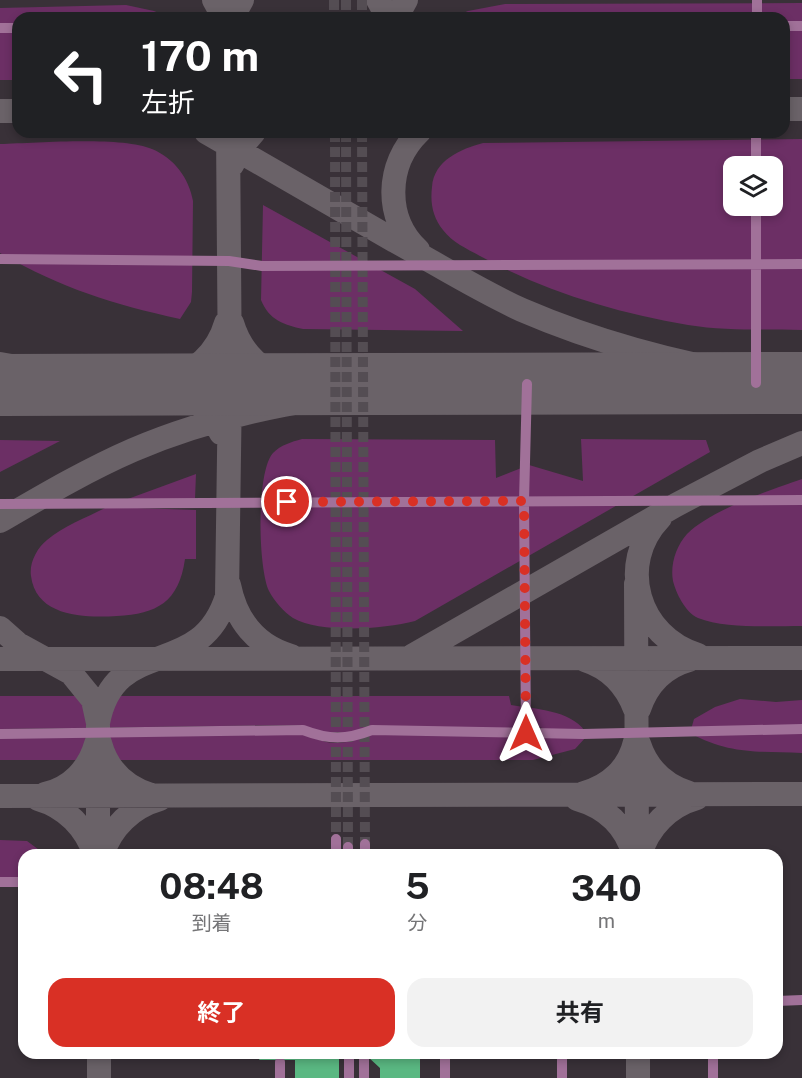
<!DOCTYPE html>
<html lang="ja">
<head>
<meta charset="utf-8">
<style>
  :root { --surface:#fff; --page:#f2f2f2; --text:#202124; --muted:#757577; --accent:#d93025 }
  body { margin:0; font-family:"Public Sans","Noto Sans JP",sans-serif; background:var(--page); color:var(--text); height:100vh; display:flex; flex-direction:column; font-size:22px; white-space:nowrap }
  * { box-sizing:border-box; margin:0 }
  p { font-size:20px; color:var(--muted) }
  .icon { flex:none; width:33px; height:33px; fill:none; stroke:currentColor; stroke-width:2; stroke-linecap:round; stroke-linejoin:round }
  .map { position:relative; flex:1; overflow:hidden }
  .sheet { position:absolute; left:18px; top:849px; width:765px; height:210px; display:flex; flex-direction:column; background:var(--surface); border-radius:18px; box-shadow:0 3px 9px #0003 }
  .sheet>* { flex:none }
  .hud { position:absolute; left:12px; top:12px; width:778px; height:126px; border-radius:18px; box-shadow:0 3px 9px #0003; background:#202124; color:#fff; overflow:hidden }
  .fabs { position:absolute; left:723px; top:156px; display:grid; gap:12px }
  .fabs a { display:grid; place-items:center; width:60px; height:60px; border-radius:12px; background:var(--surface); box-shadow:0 3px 9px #0003; font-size:30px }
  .pin { position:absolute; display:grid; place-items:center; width:51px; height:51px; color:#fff; margin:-26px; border:3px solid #fff; border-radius:50%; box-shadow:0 2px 6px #0007 }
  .me { position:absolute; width:66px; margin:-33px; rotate:0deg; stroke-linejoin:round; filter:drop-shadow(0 0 4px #0008) }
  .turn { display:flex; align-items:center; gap:21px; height:126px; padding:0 30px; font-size:27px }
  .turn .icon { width:78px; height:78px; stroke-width:2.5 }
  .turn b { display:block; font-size:42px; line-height:51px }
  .eta { display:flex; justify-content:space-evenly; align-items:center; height:102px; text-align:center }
  .eta b { font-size:36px; font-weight:700; line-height:42px }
  .cta { display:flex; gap:12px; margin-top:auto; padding:12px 30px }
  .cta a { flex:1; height:69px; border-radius:18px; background:var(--accent); color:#fff; font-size:24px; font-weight:700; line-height:69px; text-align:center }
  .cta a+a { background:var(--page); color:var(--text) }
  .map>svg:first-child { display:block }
</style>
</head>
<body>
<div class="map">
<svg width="802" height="1078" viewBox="0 0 802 1078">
  <rect width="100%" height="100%" fill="#393138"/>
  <!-- green -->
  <path fill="#6c2f65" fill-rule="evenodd" d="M802,3V79H785L784,18H451L468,11L505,4Z
    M126,5L154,11L170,18H18V80H0V8Z
    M802,139V330C764,329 725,331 688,325C616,313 544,291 480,256C467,249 452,242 443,230C433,217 430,204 432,187C434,160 461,149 483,143ZM734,166H772V206H734Z
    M0,144C37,143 121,136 152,149C174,158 189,178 193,201L192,292L191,302L180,319C112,304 61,288 0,253Z
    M263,205L415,289L463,331L303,329C284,325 269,320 261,300Z
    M302,439L495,440L496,478L529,465L583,481L581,439L706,440L710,452L415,621C384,629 322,634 293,618C284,612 274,601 269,591C258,568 256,472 273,453C281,445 291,442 302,439Z
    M0,440L60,441L0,472Z
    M196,474L195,499L125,500Z
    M802,479V626C773,626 725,629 698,618C685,612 676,593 673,581C670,565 676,546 687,534C711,510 770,490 802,479Z
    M107,507L196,510V559H185C179,602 157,614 117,616C85,618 36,617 31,576C29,563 37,548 47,540C63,526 88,517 107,507Z
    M0,696H509L511,705C535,709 570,710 585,731H551L533,725L498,730L346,735L323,734L300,725L0,729Z
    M740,699L776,702L802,700V753C759,751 730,755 690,733L694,719L715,707Z
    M374,733L586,737L575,749L533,760H0V738L304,734C334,748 345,744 374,733Z
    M0,840L27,841L46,855H24V878H0Z"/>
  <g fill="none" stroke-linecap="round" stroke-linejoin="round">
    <!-- taxiway -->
    <path stroke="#6a6268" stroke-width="24" d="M214,0L224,18
      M378,0L388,18
      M232,18L242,0
      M396,18L406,0
      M784,109H802
      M0,111H18
      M206,132C269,168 332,204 395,241C437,264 478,290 522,310C610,348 703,370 797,383
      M232,165L243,145L254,132
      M418,250C384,218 386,164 419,132
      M232,323C242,357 266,376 300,384
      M0,364L74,377L196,385
      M166,383C195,371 217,354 226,323
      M0,388L36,385
      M166,388C191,394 210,410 221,433
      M660,518C616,564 638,637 698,655
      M0,521C43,496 87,470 133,450C231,408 334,394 439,384
      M636,584L637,855
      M229,585C236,620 256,646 291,656
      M0,628L18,644L71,673L93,700L98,723V855
      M412,656L676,505L760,461L802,443
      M0,659L802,658
      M585,660C610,668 626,685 635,709
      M639,709C647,685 664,667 689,660
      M98,723C115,633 200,683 227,596L230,385L228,132
      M100,743C107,769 125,787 151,795
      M639,744C647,769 664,785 689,793
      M584,793C610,786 629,768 635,742
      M45,794C71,788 89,769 96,744
      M0,796L802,794
      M38,799C66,807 86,828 95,855
      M577,799C605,807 626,826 634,855
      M102,855C111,827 132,807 160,799
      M640,855C648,827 669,806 697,798
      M99,1053V1078
      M638,1053V1078"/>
    <!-- runway -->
    <path stroke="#6a6268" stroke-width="62" d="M0,385L802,383"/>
  </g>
  <!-- building -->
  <path fill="#5ab882" d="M263,1053L295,1056V1053H420V1078H380V1068L367,1056H339V1078H295V1060H259Z"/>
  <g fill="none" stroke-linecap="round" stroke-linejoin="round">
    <!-- minor-tunnel -->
    <path stroke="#544d53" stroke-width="10" stroke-dasharray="10 5" stroke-linecap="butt" d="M334,0V18
      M346,0V18
      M362,0V18
      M335,132L336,839
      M346,132L348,847
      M362,132L365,844"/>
    <!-- minor -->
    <path stroke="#a17199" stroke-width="10" d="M757,0V18
      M784,26H802
      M0,28H18
      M756,166V132
      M756,206V383
      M0,259L229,261L262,266L802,264
      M0,504L802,500
      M526,733L524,501L527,384
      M0,734L303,730C329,740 346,740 372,730L583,734L802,729
      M348,847V855
      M336,855V839
      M365,855V844
      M0,882H24
      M777,1001L802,1000
      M445,1053V1078
      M562,1053V1078
      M364,1056V1078
      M280,1062V1078
      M349,1078V1056
      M713,1078V1053"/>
  </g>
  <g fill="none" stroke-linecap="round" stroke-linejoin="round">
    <!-- route -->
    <path stroke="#d93025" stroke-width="10" stroke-dasharray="0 18" d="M287,502L524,501L526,733"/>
  </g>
</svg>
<div class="fabs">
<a><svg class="icon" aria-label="layers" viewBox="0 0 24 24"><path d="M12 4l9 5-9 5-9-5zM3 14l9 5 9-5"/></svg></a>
</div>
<div class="pin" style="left:287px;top:502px;background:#d93025"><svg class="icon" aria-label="arrive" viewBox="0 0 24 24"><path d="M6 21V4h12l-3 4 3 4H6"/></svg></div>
<svg class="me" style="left:526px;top:733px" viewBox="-20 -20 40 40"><path d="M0-17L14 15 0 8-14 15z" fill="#d93025" stroke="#fff" stroke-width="4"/></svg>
<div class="hud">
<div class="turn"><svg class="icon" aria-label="left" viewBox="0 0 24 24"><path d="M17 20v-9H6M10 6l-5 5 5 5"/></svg><div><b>170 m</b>左折</div></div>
</div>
<section class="sheet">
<div class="eta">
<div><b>08:48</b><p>到着</p></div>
<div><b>5</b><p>分</p></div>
<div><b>340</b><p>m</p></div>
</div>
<div class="cta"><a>終了</a><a>共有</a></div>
</section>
</div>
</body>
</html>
